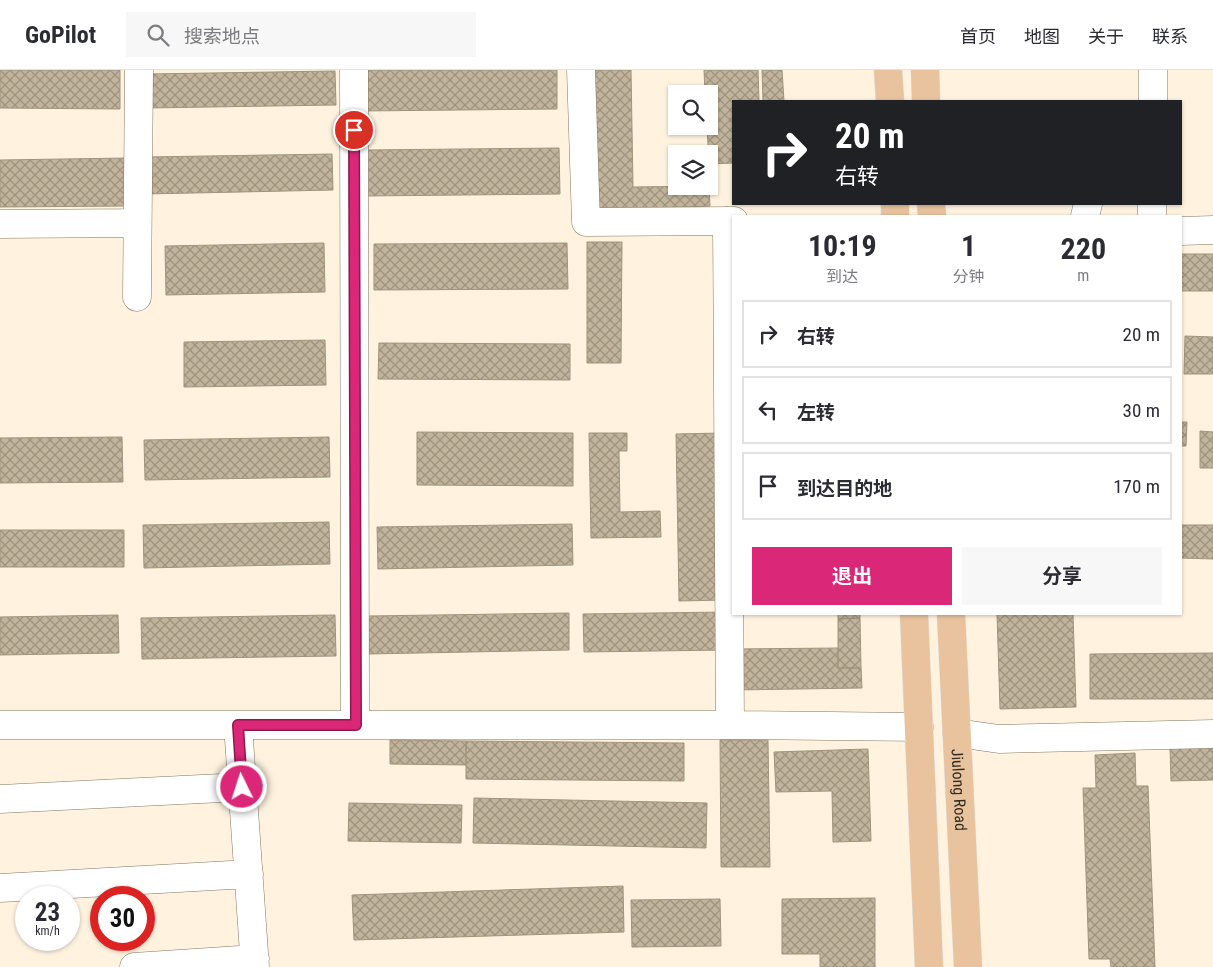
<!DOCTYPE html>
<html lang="zh">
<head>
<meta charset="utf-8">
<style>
  :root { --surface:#fff; --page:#f7f7f7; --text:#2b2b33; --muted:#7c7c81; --line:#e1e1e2; --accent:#db2777 }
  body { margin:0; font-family:"Roboto Condensed","Noto Sans SC",sans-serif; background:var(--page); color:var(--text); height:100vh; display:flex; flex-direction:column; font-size:19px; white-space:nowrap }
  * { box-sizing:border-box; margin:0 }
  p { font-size:16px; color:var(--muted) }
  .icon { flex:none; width:28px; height:28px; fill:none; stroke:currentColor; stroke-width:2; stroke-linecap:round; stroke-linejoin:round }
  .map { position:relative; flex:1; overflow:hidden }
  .panel { position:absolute; left:732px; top:145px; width:450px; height:400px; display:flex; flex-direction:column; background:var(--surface); border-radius:0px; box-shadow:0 1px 4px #0004 }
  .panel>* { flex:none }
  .banner { position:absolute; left:732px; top:30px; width:450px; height:105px; border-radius:0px; box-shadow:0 1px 4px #0004; background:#202124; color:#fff; overflow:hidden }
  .controls { position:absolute; left:668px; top:15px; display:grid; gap:10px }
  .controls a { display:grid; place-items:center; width:50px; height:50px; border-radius:0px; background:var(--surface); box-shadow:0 1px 4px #0004; font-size:25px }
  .speed { position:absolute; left:15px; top:816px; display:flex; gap:10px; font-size:25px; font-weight:700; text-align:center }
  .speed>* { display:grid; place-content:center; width:65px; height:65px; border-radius:50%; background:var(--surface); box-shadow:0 1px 4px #0004; line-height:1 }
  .speed small { font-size:12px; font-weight:400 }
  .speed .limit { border:8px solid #d22; background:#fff; color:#111 }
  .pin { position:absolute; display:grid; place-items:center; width:42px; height:42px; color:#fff; margin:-21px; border:2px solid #fff; border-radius:50%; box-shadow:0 1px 5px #0007 }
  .me { position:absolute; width:55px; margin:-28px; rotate:356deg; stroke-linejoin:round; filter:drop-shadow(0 0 4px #0008) }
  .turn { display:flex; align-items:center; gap:18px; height:105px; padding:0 20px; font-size:22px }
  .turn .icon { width:65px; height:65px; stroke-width:2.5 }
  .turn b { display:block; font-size:35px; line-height:42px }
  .eta { display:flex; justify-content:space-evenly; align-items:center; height:85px; text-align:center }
  .eta b { font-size:30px; font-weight:700; line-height:35px }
  .primary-button { display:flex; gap:10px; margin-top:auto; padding:10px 20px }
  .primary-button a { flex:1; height:58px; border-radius:0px; background:var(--accent); color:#fff; font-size:20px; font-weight:700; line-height:58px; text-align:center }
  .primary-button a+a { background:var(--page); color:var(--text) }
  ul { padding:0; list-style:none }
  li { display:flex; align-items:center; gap:15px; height:68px; margin:0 10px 8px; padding:0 10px; border:2px solid var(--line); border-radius:0px }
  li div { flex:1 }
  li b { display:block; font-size:19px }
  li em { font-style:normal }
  header { display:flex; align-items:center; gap:30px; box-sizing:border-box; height:70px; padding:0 25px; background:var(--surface); border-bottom:1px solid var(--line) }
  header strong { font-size:24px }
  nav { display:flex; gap:28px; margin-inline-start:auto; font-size:18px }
  .search { width:350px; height:45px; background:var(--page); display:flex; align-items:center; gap:12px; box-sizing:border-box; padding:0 18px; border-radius:0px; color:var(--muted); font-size:19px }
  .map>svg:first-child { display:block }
</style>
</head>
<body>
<header>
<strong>GoPilot</strong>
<div class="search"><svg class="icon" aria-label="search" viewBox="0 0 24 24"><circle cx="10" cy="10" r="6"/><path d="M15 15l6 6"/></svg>搜索地点</div>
<nav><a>首页</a><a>地图</a><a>关于</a><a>联系</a></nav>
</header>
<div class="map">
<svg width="1213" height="897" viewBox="0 0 1213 897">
  <defs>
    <pattern id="building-cross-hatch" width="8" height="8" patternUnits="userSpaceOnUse" patternTransform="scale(1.25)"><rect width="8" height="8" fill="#c2b49c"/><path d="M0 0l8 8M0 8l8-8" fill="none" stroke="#9e937f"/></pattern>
  </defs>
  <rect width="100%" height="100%" fill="#fff3e0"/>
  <!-- building -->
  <path fill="url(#building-cross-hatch)" stroke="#a1937d" d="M0,0H120V39L0,38Z
    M363,0H557V39L363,41Z
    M591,0H631L633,117L709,116V115L710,136L594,140Z
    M704,0H758L759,31H734V93L709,94L707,56H709V24H705Z
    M762,0H782L784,31H763Z
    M335,1L336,35L148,38V4Z
    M559,78L560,124L366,126V80Z
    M332,84L333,120L146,124L145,87Z
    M127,88V136L0,137V90Z
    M587,172H622L621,293H587Z
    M324,173L325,222L166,225L165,176Z
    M567,173L568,219L374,220V174Z
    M1181,184H1213V221H1181Z
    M1185,266L1213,267V304H1184Z
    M325,270L326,315L184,317V272Z
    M379,273L570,274V310L378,309Z
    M1181,352H1187L1186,376H1181Z
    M1200,361L1213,362V398H1200Z
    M417,362L573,363V416L417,415Z
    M589,363H627V381H619L620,442L660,441L661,467L591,468Z
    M721,363L724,530L679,531L676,364Z
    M122,367L123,412L0,413V368Z
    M329,367L330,407L145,410L144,370Z
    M329,452L330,494L144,498L143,455Z
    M572,454L573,495L378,499L377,457Z
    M1181,455H1213V489L1181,488Z
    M0,460H124V497H0Z
    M724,542L725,580L584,582L583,544Z
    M569,543V580L369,584L368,546Z
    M838,544H860V548L838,549Z
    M997,544H1073L1076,637L1000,639Z
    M118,545L119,583L0,585V547Z
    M335,545L336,586L142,589L141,548Z
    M860,548L861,598H838V549Z
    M838,578V598H861L862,618L734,620V579Z
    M1213,583V629H1090V584Z
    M390,670L466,671V695L390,694Z
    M720,670H768L770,797H721Z
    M466,671L684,673V711L466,709Z
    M1213,676V710L1171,711L1170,678Z
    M868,679L871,771L833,772L832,721L776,722L774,682Z
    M1135,683L1136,716H1148L1155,897H1111L1110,889H1089L1083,718H1096L1095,685Z
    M474,728L707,733L706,778L473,773Z
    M349,733L462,735L461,773L348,771Z
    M623,816L624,862L354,870L352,825Z
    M875,828V897H820V884H782V829Z
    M720,829L721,876L632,877L631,830Z"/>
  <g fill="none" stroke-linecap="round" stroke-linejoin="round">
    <defs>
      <path id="minor" d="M354,0L355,655
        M581,0L586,152L734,151
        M1153,31V0
        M1085,146L1088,134
        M1152,146V134
        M727,151L730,655
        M0,154L137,153
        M1181,161L1213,160
        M137,227L139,0
        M0,655H730L919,657
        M238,655L255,897
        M957,663L999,669L1213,664
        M0,729L242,717
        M0,818L249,804
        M134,897L255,889"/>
      <g id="major">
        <path d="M888,0L890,31"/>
        <path d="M925,0L926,31"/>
        <path d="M895,134V146"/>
        <path d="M931,134L932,146"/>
        <path d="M914,544L929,897"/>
        <path id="s1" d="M951,544L968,897"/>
      </g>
    </defs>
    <!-- minor casing -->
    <use href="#minor" stroke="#837660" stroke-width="29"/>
    <!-- major casing -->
    <use href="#major" stroke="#e2e1e0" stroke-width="29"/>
    <!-- minor -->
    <use href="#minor" stroke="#fff" stroke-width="28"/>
    <!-- major -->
    <use href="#major" stroke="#e8c39e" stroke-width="28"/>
  </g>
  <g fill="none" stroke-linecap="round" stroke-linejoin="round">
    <defs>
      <path id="route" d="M242,717L238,655H356L354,60"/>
    </defs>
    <!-- route casing -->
    <use href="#route" stroke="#8e194d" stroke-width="12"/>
    <!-- route -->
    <use href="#route" stroke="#db2777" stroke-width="9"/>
  </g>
  <g text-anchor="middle" stroke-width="4" stroke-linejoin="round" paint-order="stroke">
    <!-- street labels -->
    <g font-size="16" fill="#312c23" stroke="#fff">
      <text dy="6" stroke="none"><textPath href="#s1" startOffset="176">Jiulong Road</textPath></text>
    </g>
  </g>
</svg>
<div class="controls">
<a><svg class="icon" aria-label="search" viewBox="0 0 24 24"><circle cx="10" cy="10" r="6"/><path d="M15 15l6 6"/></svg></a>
<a><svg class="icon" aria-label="layers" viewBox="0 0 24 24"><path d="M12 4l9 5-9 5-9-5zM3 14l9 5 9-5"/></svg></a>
</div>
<div class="speed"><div>23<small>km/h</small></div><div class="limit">30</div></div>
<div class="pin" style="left:354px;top:60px;background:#d93025"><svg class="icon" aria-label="arrive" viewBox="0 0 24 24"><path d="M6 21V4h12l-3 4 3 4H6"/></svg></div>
<svg class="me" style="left:242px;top:717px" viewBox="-20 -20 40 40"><circle r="17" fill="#db2777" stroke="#fff" stroke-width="3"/><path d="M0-11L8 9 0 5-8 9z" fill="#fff"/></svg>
<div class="banner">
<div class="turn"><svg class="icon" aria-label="right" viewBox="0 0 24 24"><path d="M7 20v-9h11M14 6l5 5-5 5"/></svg><div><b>20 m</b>右转</div></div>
</div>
<section class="panel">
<div class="eta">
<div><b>10:19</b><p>到达</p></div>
<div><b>1</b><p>分钟</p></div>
<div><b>220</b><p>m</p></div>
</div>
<ul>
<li><svg class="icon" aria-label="right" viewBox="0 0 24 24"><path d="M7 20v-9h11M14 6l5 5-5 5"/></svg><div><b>右转</b></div><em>20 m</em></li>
<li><svg class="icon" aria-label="left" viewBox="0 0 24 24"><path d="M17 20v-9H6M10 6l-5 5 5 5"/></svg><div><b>左转</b></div><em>30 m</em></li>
<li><svg class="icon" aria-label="arrive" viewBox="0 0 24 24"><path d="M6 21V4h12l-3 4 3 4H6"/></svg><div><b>到达目的地</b></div><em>170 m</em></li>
</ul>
<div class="primary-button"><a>退出</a><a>分享</a></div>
</section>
</div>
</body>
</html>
